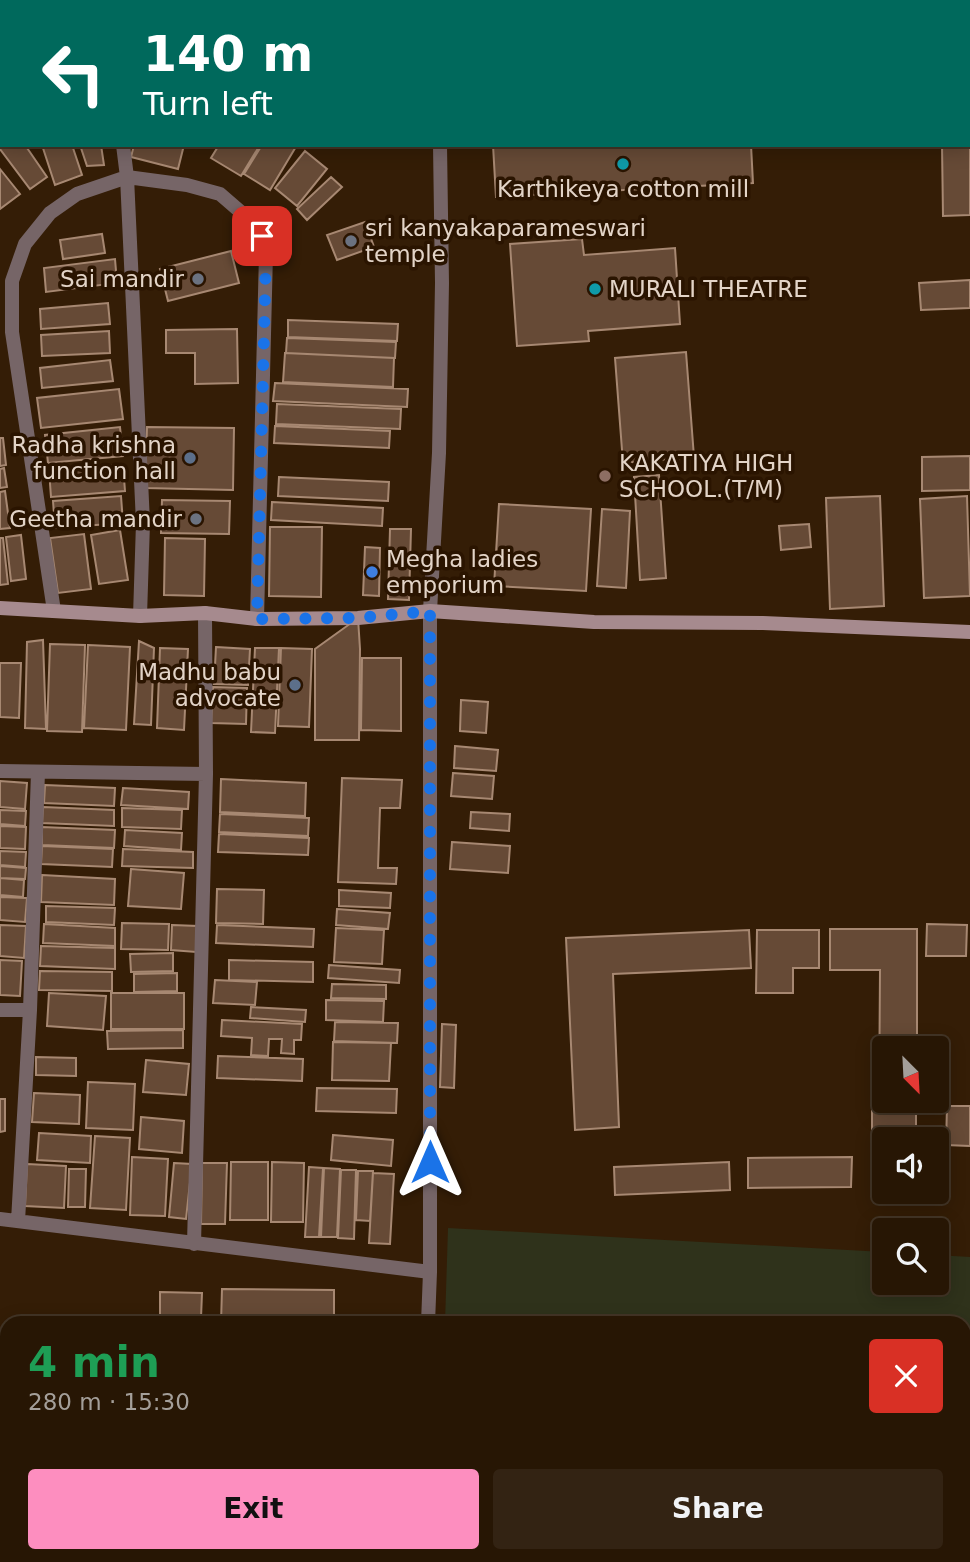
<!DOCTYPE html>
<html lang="en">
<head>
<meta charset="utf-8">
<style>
  :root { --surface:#271604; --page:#332313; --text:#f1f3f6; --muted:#a49f9a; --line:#433526; --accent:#fd8ebf }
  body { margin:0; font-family:"DejaVu Sans",sans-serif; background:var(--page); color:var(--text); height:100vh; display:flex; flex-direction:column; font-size:26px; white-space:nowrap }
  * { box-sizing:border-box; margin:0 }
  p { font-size:23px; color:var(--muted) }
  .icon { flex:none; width:38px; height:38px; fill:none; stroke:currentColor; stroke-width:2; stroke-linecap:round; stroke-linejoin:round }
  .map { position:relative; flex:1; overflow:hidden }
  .details { position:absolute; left:0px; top:1316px; width:971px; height:247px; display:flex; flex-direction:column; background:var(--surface); border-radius:21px 21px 0 0; box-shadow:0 4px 18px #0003,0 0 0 2px var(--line) }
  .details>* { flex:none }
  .guide { position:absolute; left:0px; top:0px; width:971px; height:147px; box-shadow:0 4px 18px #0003,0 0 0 2px var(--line); background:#00695c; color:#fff; overflow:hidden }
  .needle { width:46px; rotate:156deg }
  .fabs { position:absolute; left:872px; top:1036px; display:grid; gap:14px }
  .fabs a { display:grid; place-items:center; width:77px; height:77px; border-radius:7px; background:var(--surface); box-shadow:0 4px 18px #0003,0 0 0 2px var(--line); font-size:35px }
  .pin { position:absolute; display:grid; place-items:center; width:60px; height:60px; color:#fff; margin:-30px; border-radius:14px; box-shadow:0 4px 10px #0006 }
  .me { position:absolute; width:77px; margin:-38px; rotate:0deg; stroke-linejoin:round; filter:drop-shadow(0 0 5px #0008) }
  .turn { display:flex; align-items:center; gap:24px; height:147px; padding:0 28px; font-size:32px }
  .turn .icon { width:91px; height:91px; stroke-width:2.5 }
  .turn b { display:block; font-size:49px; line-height:60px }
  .round { display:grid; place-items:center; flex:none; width:74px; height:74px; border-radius:7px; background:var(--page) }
  .head { display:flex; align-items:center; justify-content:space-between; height:119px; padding:0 28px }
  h1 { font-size:42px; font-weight:800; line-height:52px; color:#1e9e55 }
  .action { display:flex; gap:14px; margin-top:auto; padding:14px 28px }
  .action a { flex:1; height:80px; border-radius:7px; background:var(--accent); color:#111; font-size:28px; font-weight:800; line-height:80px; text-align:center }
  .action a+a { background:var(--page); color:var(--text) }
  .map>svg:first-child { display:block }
</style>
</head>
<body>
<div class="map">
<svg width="970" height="1562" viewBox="0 0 970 1562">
  <rect width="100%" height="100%" fill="#341d06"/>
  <!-- green -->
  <path fill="#2f321b" d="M448,1228L884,1252V1283H936V1255L970,1257V1562H437L438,1556H964V1323H445Z"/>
  <!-- building -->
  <path fill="#664a36" stroke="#a78872" stroke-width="2" d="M479,0H553V2H479Z
    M581,0H638L639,2H582Z
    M700,0H789V2H700Z
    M940,0H970V215L943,216L942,145H970V2Z
    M2,143V145H25L47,177L30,189L0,149Z
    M42,145H72L82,175L55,185Z
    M80,145H101L104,165L87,166Z
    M134,145H184L178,169L131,157Z
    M219,145H260L241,176L211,158Z
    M262,145H297L270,190L244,174Z
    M493,145H751L753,183L496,197Z
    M305,151L327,169L297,206L275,188Z
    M0,169L20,194L0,209Z
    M331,177L342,187L307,220L297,209Z
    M365,222L374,247L337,260L327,235Z
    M102,234L105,253L63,259L60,240Z
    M582,239L584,255L675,248L680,324L588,331L589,341L517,346L510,244Z
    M231,251L239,283L168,301L160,269Z
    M115,259L117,283L46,292L44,268Z
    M970,280V308L921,310L919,283Z
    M108,303L110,324L41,329L40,309Z
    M288,320L398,324L397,341L288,337Z
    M237,329L238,383L195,384V353H166V330Z
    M109,331L110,353L42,356L41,335Z
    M287,338L396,342L395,358L286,353Z
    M686,352L694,457L623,463L615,358Z
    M285,353L394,358L393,387L283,382Z
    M110,360L113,381L42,388L40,368Z
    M275,383L408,389L407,407L273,401Z
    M119,389L123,419L41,428L37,398Z
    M277,404L401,409L400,429L276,424Z
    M275,426L390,431L389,448L274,443Z
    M120,427L123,456L48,463L45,435Z
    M147,427L234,428L233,490L145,488Z
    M0,438H3L6,465L0,466Z
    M970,456V490L922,491V457Z
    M123,465L125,491L51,497L49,470Z
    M4,468L7,487L0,488V469Z
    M659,475L666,578L640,580L634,477Z
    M279,477L389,482L388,501L278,496Z
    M5,491L10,528L0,529V492Z
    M121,496L123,523L55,528L53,501Z
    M880,496L884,606L830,609L826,498Z
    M967,496L970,596L924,598L920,499Z
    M162,500L230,501L229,534L161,533Z
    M272,502L383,508L382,526L271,520Z
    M499,504L591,509L586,591L494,586Z
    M602,509L630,511L626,588L597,586Z
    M809,524L811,547L781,550L779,526Z
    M270,527H322L321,597L269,596Z
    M390,529H411L409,600L388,599Z
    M120,530L128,580L99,584L91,535Z
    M84,534L91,589L58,593L50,538Z
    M21,535L26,579L11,581L6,537Z
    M0,538H3L8,584L0,585Z
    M165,538L205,539L204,596L164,595Z
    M365,547L380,548L379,596L363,595Z
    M358,618L360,649L359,740H315V649Z
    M43,640L46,729L25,728L27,642Z
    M139,641L154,648L151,725L134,724Z
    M50,644L85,645L82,732L47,731Z
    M88,645L130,647L126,730L84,728Z
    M216,647L250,649L248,685L214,684Z
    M160,648L188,649L184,730L157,728Z
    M255,648H279L275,733L251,732Z
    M281,648L312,649L309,727L278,726Z
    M362,658H401V731L361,730Z
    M0,663H21L19,718L0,717Z
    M213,687L247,688L246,724L211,723Z
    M461,700L488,702L486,733L460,731Z
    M455,746L498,750L496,771L454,768Z
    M453,773L494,776L492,799L451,796Z
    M342,778L402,780L400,808H380L378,868H397L396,884L338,882Z
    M221,779L306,783L305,816L220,812Z
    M0,781L27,783L25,809L0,807Z
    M45,785L115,788L114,806L44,803Z
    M123,788L189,792L188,809L121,805Z
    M43,807L114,810V826L42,823Z
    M122,808L182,810L181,829L122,827Z
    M0,810L26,811L25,826L0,824Z
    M471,812L510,814L509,831L470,828Z
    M220,814L309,818L308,836L219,832Z
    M0,826L26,827L25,849L0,848Z
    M42,827L115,830L114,848L42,845Z
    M125,830L182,833L181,850L124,846Z
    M219,834L309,838L308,855L218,852Z
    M452,842L510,846L508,873L450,869Z
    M42,846L113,849L112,867L41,864Z
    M123,849L193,852V868L122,866Z
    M0,851L26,852L25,867L0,865Z
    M0,866L26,868L25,879L0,878Z
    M131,869L184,873L181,909L128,906Z
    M42,875L115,879L114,905L41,902Z
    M0,878L24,880L23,897L0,895Z
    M217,889L264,890L263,924L216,923Z
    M339,890L391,893L390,908L339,906Z
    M0,897L27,898L25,922L0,920Z
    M46,906L115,908L114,925L46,922Z
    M337,909L390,913L388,929L336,925Z
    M122,923L169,924L168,950L121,949Z
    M44,924L115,928V946L43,943Z
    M927,924L967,925L966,956H926Z
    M0,925L26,926L24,958L0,956Z
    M172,925L198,926L196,952L171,950Z
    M217,925L314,929L313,947L216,943Z
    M336,928L384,930L382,964L334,962Z
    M830,929H917V1048H884V1101H916V1136H872V1111H879L880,970H830Z
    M749,930L751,968L613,974L619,1127L575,1130L566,938Z
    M757,930H819V968H793V993H756Z
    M41,946L115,948V969L40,966Z
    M173,953V971L131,972L130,954Z
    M0,960L22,961L20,996L0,995Z
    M229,960L313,962V982L229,980Z
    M329,965L400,970L399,983L328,978Z
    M40,971L112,972V991L39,990Z
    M177,973V991L134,992V974Z
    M215,980L257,982L255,1005L213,1003Z
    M332,984L386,985V999L331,998Z
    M49,993L106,996L103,1030L47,1026Z
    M111,993H184V1029H111Z
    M326,1000L384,1001L383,1022L326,1020Z
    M251,1007L306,1010L305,1022L250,1018Z
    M222,1020L302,1024L301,1040H294V1054L281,1053L282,1039H269L268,1056L251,1055L252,1038L221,1036Z
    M335,1022L398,1023L397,1043L334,1041Z
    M442,1024L456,1025L454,1088L440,1087Z
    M183,1030V1048L108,1049L107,1031Z
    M333,1042L391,1043L389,1081L332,1080Z
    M218,1056L303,1059L302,1081L217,1078Z
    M36,1057L76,1058V1076L36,1075Z
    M146,1060L189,1064L186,1095L143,1092Z
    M88,1082L135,1084L133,1130L86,1128Z
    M317,1088L397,1089L396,1113L316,1111Z
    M34,1093L80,1095L79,1124L32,1122Z
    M0,1099H5V1131L0,1132Z
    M947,1106H970V1146L946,1145Z
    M141,1117L184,1121L182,1153L139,1149Z
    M39,1133L91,1136L90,1163L37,1160Z
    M333,1135L393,1140L391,1166L331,1160Z
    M95,1136L130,1138L126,1210L90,1208Z
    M132,1157L168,1159L165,1216L130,1215Z
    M852,1157L851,1187L748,1188V1158Z
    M231,1162H268V1220H230Z
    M272,1162L304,1163L303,1222H271Z
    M729,1162L730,1190L615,1195L614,1167Z
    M174,1163L192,1164L186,1219L169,1217Z
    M202,1163H227L225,1224H201Z
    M27,1164L66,1166L64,1208L25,1206Z
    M309,1167L323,1168L319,1237H305Z
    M324,1168L340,1169L337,1237H321Z
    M69,1169H86L85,1207H68Z
    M341,1170H356L354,1239L338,1238Z
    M358,1171H373L370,1221L356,1220Z
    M373,1173L394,1174L390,1244L369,1243Z
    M222,1289L334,1290V1323H221Z
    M160,1292L202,1293L201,1318H183V1323H175V1317H160Z
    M0,1351H7V1377H0Z
    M0,1411H7V1439H0Z
    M0,1482H6V1543H0Z"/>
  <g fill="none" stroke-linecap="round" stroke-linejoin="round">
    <!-- street -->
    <path stroke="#766567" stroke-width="14" d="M142,0V2
      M439,0V2
      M217,2L233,0
      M0,33H2
      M123,145L127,177L143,523L140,616
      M54,611L12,332V281L25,244L50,213L77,194L127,177L187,185L220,194L250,220L262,236L266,253L257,619
      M0,771L206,774
      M0,1010H30L18,1221
      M30,1010L38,772
      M0,1219L430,1272V611L439,453L442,283L440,145
      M194,1244L206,774L205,613
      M428,1323L430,1272
      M420,1562L421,1556"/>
    <!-- secondary -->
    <path stroke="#a68a8e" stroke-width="14" d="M0,608L140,616L205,613L257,619L358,618L430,611L594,622L763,623L970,632"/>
  </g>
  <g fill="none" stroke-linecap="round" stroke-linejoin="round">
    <!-- route -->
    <path stroke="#1a73e8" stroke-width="12" stroke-dasharray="0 21.6" d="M262,236L266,253L257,619L358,618L430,611V1162"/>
  </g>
  <!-- markers -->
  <g fill="#0f9aa8" stroke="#2a1400" stroke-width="2.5">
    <circle cx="623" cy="164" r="7"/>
    <circle cx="595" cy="289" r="7"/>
  </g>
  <g fill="#6b7280" stroke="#2a1400" stroke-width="2.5">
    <circle cx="351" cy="241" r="7"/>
    <circle cx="198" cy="279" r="7"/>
    <circle cx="196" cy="519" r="7"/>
  </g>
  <g fill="#5c6f8a" stroke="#2a1400" stroke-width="2.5">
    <circle cx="190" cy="458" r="7"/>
    <circle cx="295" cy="685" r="7"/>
  </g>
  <circle fill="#8d6e63" stroke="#2a1400" stroke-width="2.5" cx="605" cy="476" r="7"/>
  <circle fill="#3f7fe0" stroke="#2a1400" stroke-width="2.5" cx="372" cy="572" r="7"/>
  <g text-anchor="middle" stroke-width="7" stroke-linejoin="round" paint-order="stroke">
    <!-- poi labels -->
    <g font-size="23" fill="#e3d4c7" stroke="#2a1400" text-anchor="start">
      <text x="623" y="197" text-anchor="middle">Karthikeya cotton mill</text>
      <text x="365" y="236">sri kanyakaparameswari<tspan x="365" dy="26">temple</tspan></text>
      <text x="184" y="287" text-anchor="end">Sai mandir</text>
      <text x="609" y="297">MURALI THEATRE</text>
      <text x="176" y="453" text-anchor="end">Radha krishna<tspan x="176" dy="26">function hall</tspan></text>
      <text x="619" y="471">KAKATIYA HIGH<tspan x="619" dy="26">SCHOOL.(T/M)</tspan></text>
      <text x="182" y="527" text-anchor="end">Geetha mandir</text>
      <text x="386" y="567">Megha ladies<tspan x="386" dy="26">emporium</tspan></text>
      <text x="281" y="680" text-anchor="end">Madhu babu<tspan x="281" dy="26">advocate</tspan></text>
    </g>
  </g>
</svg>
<div class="fabs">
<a><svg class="needle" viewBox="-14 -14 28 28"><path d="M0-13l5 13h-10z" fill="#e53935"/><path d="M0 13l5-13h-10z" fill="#a49f9a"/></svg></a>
<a><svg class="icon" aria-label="sound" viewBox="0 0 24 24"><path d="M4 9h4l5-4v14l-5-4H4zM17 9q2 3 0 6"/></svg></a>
<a><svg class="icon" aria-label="search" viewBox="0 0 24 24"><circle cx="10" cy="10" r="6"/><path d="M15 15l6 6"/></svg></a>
</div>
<div class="pin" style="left:262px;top:236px;background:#d93025"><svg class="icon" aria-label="arrive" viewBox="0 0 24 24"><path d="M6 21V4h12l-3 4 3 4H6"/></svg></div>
<svg class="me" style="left:430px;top:1162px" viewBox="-20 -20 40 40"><path d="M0-17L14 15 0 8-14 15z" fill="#1a73e8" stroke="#fff" stroke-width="4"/></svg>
<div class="guide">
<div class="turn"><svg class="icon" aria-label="left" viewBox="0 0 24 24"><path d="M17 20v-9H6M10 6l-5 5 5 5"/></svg><div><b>140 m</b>Turn left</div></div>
</div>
<section class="details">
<div class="head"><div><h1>4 min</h1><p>280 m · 15:30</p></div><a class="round" style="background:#d93025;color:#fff"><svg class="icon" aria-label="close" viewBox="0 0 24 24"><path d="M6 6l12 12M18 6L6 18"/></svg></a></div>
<div class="action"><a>Exit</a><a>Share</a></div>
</section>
</div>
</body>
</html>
